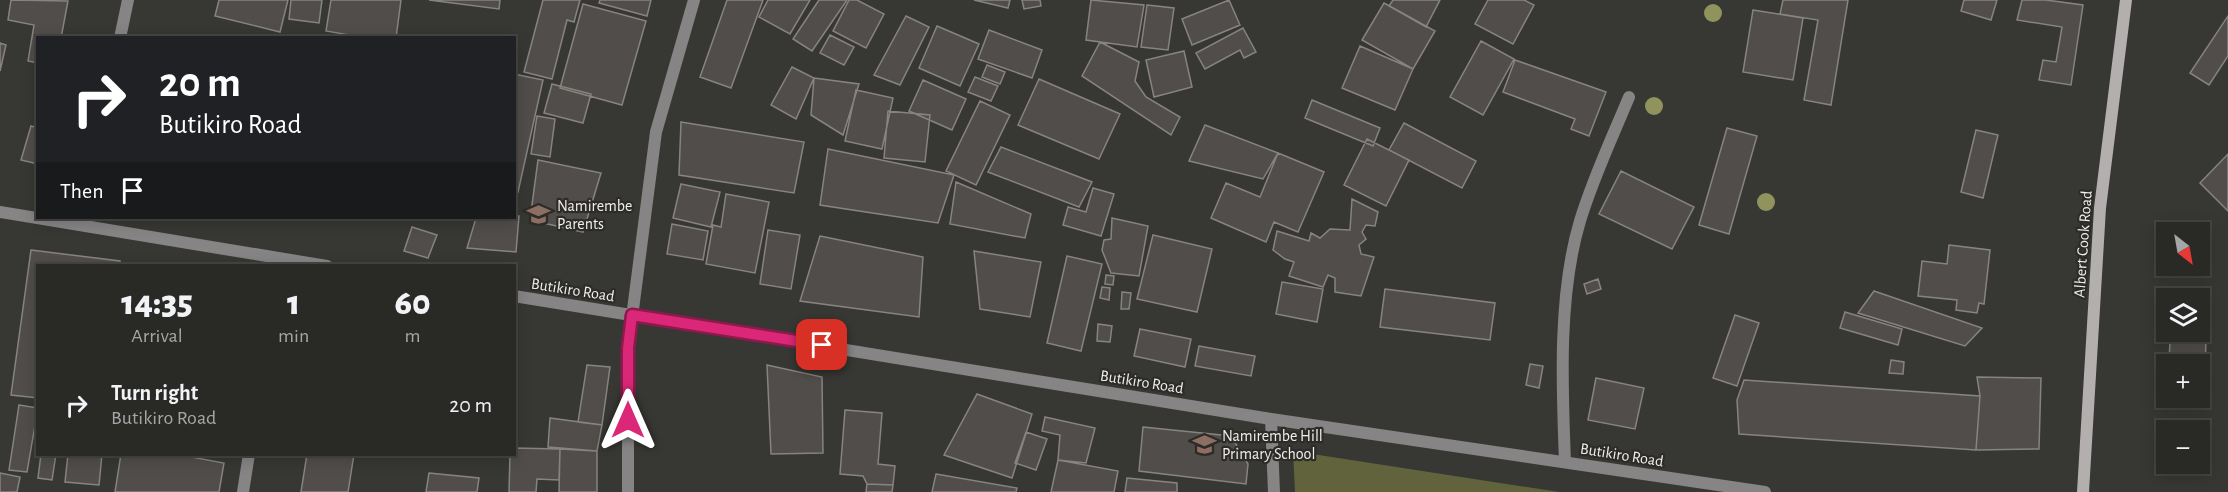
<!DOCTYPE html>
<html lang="en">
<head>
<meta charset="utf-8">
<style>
  :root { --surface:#292926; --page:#31312e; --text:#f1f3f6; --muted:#a5a6a7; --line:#454543 }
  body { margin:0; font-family:"Alegreya Sans",sans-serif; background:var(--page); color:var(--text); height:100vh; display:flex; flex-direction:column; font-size:22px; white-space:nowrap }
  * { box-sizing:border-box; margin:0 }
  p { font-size:20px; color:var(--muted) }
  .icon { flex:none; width:33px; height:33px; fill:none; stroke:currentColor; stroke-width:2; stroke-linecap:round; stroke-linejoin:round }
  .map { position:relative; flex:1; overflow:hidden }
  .sheet { position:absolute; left:36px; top:264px; width:480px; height:192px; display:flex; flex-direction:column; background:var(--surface); border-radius:0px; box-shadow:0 3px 15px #0003,0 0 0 2px var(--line) }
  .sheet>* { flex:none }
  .hud { position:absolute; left:36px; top:36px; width:480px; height:183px; border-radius:0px; box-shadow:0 3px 15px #0003,0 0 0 2px var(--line); background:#202124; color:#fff; overflow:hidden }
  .needle { width:39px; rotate:149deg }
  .fabs { position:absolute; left:2156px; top:222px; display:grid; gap:12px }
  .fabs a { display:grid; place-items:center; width:54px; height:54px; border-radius:0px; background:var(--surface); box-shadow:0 3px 15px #0003,0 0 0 2px var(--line); font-size:30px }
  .pin { position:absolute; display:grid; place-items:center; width:51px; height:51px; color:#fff; margin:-26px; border-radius:12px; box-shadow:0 3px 9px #0006 }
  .me { position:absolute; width:66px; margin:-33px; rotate:0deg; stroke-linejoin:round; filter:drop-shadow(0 0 4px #0008) }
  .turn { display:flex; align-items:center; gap:21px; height:126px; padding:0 24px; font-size:27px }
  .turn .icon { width:78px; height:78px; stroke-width:2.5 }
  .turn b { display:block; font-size:42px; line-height:51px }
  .then { display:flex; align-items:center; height:57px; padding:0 24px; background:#0003; gap:12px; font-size:22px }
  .eta { display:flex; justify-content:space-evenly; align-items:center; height:102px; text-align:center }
  .eta b { font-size:36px; font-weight:800; line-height:42px }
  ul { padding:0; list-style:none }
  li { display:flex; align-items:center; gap:18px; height:78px; padding:0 24px }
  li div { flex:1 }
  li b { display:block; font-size:22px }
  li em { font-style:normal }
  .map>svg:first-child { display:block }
</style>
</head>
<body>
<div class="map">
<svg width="2228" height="492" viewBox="0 0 2228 492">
  <rect width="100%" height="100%" fill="#373733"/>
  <!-- green -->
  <path fill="#60633b" d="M1293,451L1559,492H1295Z"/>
  <!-- building -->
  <path fill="#504d4a" stroke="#878480" stroke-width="1.5" d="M11,0L68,1L61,38H38V63L28,61L34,25L8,20Z
    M219,0H288L280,32L215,16Z
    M291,0H322L319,23L289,19Z
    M331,0H401L396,38H366L326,31Z
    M429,0H500L499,9Z
    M543,0H580L574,22L567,20L552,79L524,72Z
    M600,0H651L647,16L599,3Z
    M727,0H763L731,88L700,77Z
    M768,0H810L790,34L759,17Z
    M819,0H847L812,51L793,39Z
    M849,0H857L884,14L866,48L833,31Z
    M974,0H1010L1008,8Z
    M1022,0H1040L1041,6L1024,9Z
    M1091,0L1144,5L1137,47L1086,40Z
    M1229,0L1240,25L1192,45L1182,19Z
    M1393,0H1440L1426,27L1389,6Z
    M1488,0H1524L1534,5L1513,44L1475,24Z
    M1783,0H1848L1831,105L1804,100L1818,20L1780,14Z
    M1964,0H1997L1991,20L1961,11Z
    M2022,0H2046L2083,5L2071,85L2039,80L2043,60L2056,62L2062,27L2017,20Z
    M1384,3L1435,31L1413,69L1362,40Z
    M583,4L646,21L622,105L560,88Z
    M1147,5L1174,8L1168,50L1141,47Z
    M1753,10L1803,18L1793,80L1743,72Z
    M906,16L929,27L900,85L874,75Z
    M2228,16V56L2209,85L2190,73Z
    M937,26L979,44L960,86L919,68Z
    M1243,28L1256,52L1244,58L1240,50L1205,69L1196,53Z
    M989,30L1042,50L1032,78L978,59Z
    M830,35L854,47L844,65L820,53Z
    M1481,41L1514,59L1483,115L1450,97Z
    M1100,42L1139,62L1135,81L1146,97L1180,117L1171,135L1082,76Z
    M0,43L6,45L0,71Z
    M1360,46L1413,69L1395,110L1342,88Z
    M1184,51L1192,87L1154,97L1146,60Z
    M1515,60L1606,92L1589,136L1571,129L1575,119L1503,92Z
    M987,65L1005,72L1000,84L982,77Z
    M792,67L814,78L796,119L771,105Z
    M514,74L543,80L518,192L514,191Z
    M975,77L998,86L991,101L968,92Z
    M814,78L859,84L843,135L811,115Z
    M1039,79L1120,114L1099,159L1018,125Z
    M923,80L966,99L952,130L909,111Z
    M552,84L591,94L583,123L544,113Z
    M856,90L893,98L882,149L845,141Z
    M1312,100L1380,128L1373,146L1305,118Z
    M980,101L1010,115L976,185L946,171Z
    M888,111L930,115L925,162L884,158Z
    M537,116L555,119L550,157L531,154Z
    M681,122L804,142L794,193L679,175Z
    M1404,123L1476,161L1462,188L1389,150Z
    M1205,125L1278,153L1263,179L1189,161Z
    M31,126L38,128V164L21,160Z
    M1727,128L1757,136L1729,234L1699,225Z
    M1976,130L1998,135L1983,198L1961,192Z
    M1367,139L1409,160L1386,206L1344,185Z
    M1001,147L1092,182L1079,207L988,172Z
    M828,149L954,175L938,223L820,205Z
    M1278,153L1324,172L1298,232L1274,222L1266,242L1211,218L1226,183L1260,197Z
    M2228,154V211L2200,183Z
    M538,160L601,173L583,232L530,220Z
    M1621,171L1694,207L1672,249L1599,214Z
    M956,182L1031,214L1025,238L950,224Z
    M681,184L720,192L711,227L673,218Z
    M1093,188L1114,194L1101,236L1063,225L1068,207L1086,212Z
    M726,194L769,202L755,273L706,264L713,225L721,227Z
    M1352,199L1378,212L1375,226L1366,225L1362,232L1366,239L1359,245L1361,254L1374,257L1361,296L1335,292V278L1328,275L1323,287L1289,276L1294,262L1285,259L1273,250L1277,231L1309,241L1311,233L1320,238L1330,229L1350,230Z
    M514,215L519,216L516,252L467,248L476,218H514Z
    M1112,218L1148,226L1139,276L1111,273L1102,250L1104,240L1111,239Z
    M672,224L708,231L703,260L667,254Z
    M412,227L437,235L428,258L404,251Z
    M768,230L800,235L791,289L760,284Z
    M1153,235L1212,249L1197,312L1137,299Z
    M820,236L923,257L919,317L800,301Z
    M1949,245L1990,250L1984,304L1979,303L1977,313L1956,310L1957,300L1918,296L1922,261L1947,264Z
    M31,250L120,261L119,266H38V398L11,395Z
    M974,251L1041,262L1030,317L980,309Z
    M1067,256L1102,264L1081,351L1047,343Z
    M1106,275L1114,276L1113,285L1105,284Z
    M1598,279L1601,289L1587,294L1584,284Z
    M1282,282L1323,289L1317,322L1276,314Z
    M1102,287L1110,288L1109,300L1100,298Z
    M1385,289L1495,303L1490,340L1380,327Z
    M1874,291L1982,328L1965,346L1858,313Z
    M1122,292L1131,293L1129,309H1121Z
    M1845,312L1902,329L1898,345L1840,328Z
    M1735,315L1759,323L1737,386L1713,378Z
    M1098,324L1112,326L1110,342L1097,341Z
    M1140,329L1191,339L1185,367L1134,356Z
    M2170,340L2206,341L2204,400L2168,399L2199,398V364H2169Z
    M1199,346L1255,356L1251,376L1195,366Z
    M1891,360L1904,362L1903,374L1889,373Z
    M1530,364L1543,366L1539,388L1526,385Z
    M587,365L610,367L602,425L578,422Z
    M767,365L822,377L823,453L771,454Z
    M1977,377L2041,378L2039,449L1976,450L1980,396Z
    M1596,378L1644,388L1635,429L1588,420Z
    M1744,380L1980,396L1976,450L1739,434L1737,400Z
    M977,394L1032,414L1012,478L944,455Z
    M19,405L38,408L27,472L9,470Z
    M845,410L882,413L878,464L895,466L893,485L867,484L863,476L840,474Z
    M1045,417L1095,428L1086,463L1058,460L1060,435L1042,431Z
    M550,418L602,425L597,451L548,447Z
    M1143,427L1231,436L1248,464L1246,484L1139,471Z
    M1026,432L1047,439L1036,470L1015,463Z
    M514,448L560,449L559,480L537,479L536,492H509L510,454H514Z
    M560,449L597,451V492H559Z
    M41,454H56L52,480L38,478Z
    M68,454H102L99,485L65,482Z
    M121,454H175L224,463L219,492H115Z
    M307,454H354L348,492H301Z
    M1058,460L1118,471L1114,492H1051Z
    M0,473L20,477L17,492H0Z
    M429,473L479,478L477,492H426Z
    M936,474L1017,488L1016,492H932Z
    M1127,478L1177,483V492H1125Z
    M867,484L893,485L892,492H866Z"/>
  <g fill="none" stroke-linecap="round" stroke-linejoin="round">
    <!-- street -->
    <path stroke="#868484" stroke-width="12" d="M120,38L128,0
      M0,212L327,266
      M514,296L1271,419L1765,492
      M1271,419L1274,492
      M1565,462C1562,386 1558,294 1580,221C1593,178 1612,138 1629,97
      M243,492L249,454
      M628,492V348L656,132L694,0"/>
    <!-- secondary -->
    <path stroke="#b3afaf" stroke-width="12" d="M2083,492L2100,208L2126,0"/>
  </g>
  <!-- trees -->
  <g fill="#90935c">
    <circle cx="1713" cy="13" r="9"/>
    <circle cx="1654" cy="106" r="9"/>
    <circle cx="1766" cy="202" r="9"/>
  </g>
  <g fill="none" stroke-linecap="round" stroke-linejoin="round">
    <defs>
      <path id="route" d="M628,420V348L632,315L822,345"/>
    </defs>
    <!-- route casing -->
    <use href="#route" stroke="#8e194d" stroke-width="15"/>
    <!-- route -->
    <use href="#route" stroke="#db2777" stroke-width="10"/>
  </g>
  <!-- icons -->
  <defs>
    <symbol id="school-bare" viewBox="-9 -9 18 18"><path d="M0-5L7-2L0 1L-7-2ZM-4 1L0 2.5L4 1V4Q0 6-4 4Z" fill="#8d6e63" stroke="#2d2c29" stroke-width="2.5" paint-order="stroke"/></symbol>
  </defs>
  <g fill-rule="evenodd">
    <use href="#school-bare" x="522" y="198" width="33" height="33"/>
    <use href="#school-bare" x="1188" y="428" width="33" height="33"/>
  </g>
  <g text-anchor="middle" stroke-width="4.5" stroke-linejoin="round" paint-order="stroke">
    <!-- poi labels -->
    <g font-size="16" fill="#f0efed" stroke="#2d2c29" text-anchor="start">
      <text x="557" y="211">Namirembe<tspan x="557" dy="18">Parents</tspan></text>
      <text x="1222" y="441">Namirembe Hill<tspan x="1222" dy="18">Primary School</tspan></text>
    </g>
    <!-- street labels -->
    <g font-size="16" fill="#f0efed" stroke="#2d2c29">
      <text transform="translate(2082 244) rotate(-86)" y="6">Albert Cook Road</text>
      <text transform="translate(573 289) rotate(9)" y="6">Butikiro Road</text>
      <text transform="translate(1142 381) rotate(9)" y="6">Butikiro Road</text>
      <text transform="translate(1622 454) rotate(9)" y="6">Butikiro Road</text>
    </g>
  </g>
</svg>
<div class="fabs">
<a><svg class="needle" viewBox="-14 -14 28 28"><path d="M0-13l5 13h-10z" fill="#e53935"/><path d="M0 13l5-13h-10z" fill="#a5a6a7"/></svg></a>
<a><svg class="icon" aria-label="layers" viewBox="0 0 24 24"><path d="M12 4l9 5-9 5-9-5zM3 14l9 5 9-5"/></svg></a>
<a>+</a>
<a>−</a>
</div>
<div class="pin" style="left:822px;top:345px;background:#d93025"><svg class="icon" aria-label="arrive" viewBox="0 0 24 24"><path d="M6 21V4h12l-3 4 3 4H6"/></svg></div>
<svg class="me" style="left:628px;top:420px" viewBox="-20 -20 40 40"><path d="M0-17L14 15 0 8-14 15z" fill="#db2777" stroke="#fff" stroke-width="4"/></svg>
<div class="hud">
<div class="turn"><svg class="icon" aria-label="right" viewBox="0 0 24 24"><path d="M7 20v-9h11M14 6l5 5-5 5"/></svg><div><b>20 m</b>Butikiro Road</div></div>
<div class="then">Then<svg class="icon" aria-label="arrive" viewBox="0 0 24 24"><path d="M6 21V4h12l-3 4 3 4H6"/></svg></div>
</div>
<section class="sheet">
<div class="eta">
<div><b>14:35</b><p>Arrival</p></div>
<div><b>1</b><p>min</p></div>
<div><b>60</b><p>m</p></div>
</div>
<ul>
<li><svg class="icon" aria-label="right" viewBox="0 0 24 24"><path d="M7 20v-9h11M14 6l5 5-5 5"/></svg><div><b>Turn right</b><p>Butikiro Road</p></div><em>20 m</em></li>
</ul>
</section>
</div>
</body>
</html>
